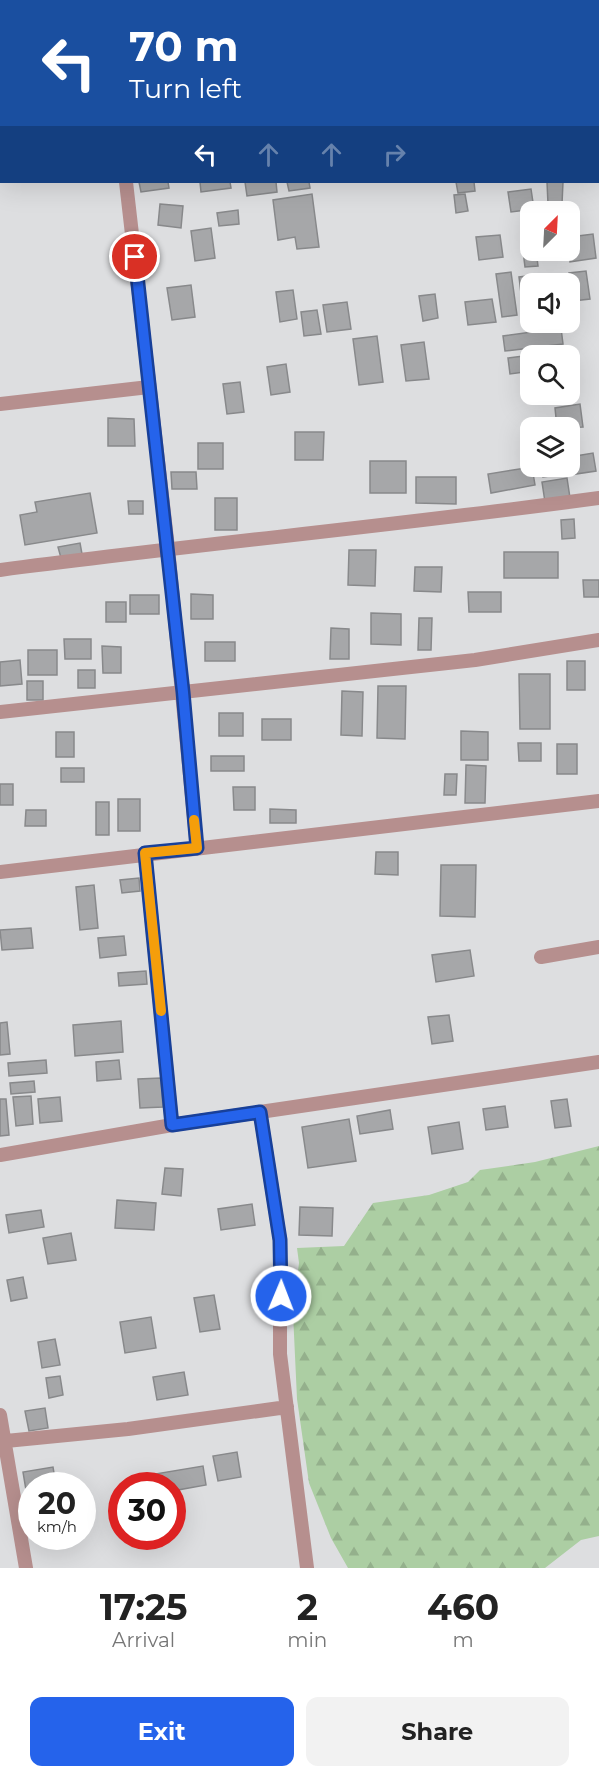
<!DOCTYPE html>
<html lang="en">
<head>
<meta charset="utf-8">
<style>
  :root { --surface:#fff; --page:#f2f2f2; --text:#222; --muted:#767676; --accent:#2563eb }
  body { margin:0; font-family:Montserrat,sans-serif; background:var(--page); color:var(--text); height:100vh; display:flex; flex-direction:column; font-size:22px; white-space:nowrap }
  * { box-sizing:border-box; margin:0 }
  p { font-size:20px; color:var(--muted) }
  .icon { flex:none; width:33px; height:33px; fill:none; stroke:currentColor; stroke-width:2; stroke-linecap:round; stroke-linejoin:round }
  .map { position:relative; height:1568px; overflow:hidden }
  .side { display:flex; flex-direction:column; background:var(--surface); flex:1 }
  .side>* { flex:none }
  .guide { position:absolute; left:0px; top:0px; width:600px; height:183px; box-shadow:0 6px 24px #0002; background:#1a4fa0; color:#fff; overflow:hidden }
  .needle { width:39px; rotate:24deg }
  .tools { position:absolute; left:520px; top:201px; display:grid; gap:12px }
  .tools a { display:grid; place-items:center; width:60px; height:60px; border-radius:12px; background:var(--surface); box-shadow:0 6px 24px #0002; font-size:30px }
  .speed { position:absolute; left:18px; top:1472px; display:flex; gap:12px; font-size:30px; font-weight:700; text-align:center }
  .speed>* { display:grid; place-content:center; width:78px; height:78px; border-radius:50%; background:var(--surface); box-shadow:0 6px 24px #0002; line-height:1 }
  .speed small { font-size:15px; font-weight:400 }
  .speed .limit { border:9px solid #d22; background:#fff; color:#111 }
  .pin { position:absolute; display:grid; place-items:center; width:51px; height:51px; color:#fff; margin:-26px; border:3px solid #fff; border-radius:50%; box-shadow:0 2px 6px #0007 }
  .me { position:absolute; width:66px; margin:-33px; rotate:1deg; stroke-linejoin:round; filter:drop-shadow(0 0 4px #0008) }
  .turn { display:flex; align-items:center; gap:21px; height:126px; padding:0 30px; font-size:27px }
  .turn .icon { width:78px; height:78px; stroke-width:2.5 }
  .turn b { display:block; font-size:42px; line-height:51px }
  .lanes { display:flex; align-items:center; height:57px; padding:0 30px; background:#0003; justify-content:center; gap:30px; direction:ltr }
  .lanes .off { opacity:.35 }
  .eta { display:flex; justify-content:space-evenly; align-items:center; height:102px; text-align:center }
  .eta b { font-size:36px; font-weight:700; line-height:42px }
  .button { display:flex; gap:12px; margin-top:auto; padding:12px 30px }
  .button a { flex:1; height:69px; border-radius:12px; background:var(--accent); color:#fff; font-size:24px; font-weight:700; line-height:69px; text-align:center }
  .button a+a { background:var(--page); color:var(--text) }
  .map>svg:first-child { display:block }
</style>
</head>
<body>
<div class="map">
<svg width="599" height="1568" viewBox="0 0 599 1568">
  <defs>
    <pattern id="forest-firs" width="22" height="20" patternUnits="userSpaceOnUse" patternTransform="scale(1.5)"><rect width="22" height="20" fill="#accea3"/><path d="M5 1l3.5 6h-7zM16 11l3.5 6h-7z" fill="#94b08c"/></pattern>
  </defs>
  <rect width="100%" height="100%" fill="#dddee0"/>
  <!-- forest -->
  <path fill="url(#forest-firs)" d="M599,1146V1536L581,1540L545,1568H348L331,1538L309,1483L297,1399L293,1313L299,1263L297,1248L344,1246L373,1203L429,1195L468,1182L480,1170L535,1162Z"/>
  <!-- building -->
  <path fill="#a6a7a9" stroke="#88898b" stroke-width="1.5" d="M139,182H168L169,188L141,192Z
    M200,182H230L231,188L201,192Z
    M245,182H276L277,192L247,196Z
    M287,182H309L310,188L289,191Z
    M456,182H474L475,191L458,193Z
    M547,182H563L562,204H548Z
    M531,189L534,209L511,212L508,192Z
    M312,194L319,247L297,249L295,237L278,240L273,200Z
    M465,194L468,211L456,213L454,195Z
    M160,204L183,206L181,228L158,225Z
    M238,210L239,224L219,226L217,213Z
    M211,228L215,258L195,261L191,231Z
    M531,234V250H536L538,266L525,267L521,235Z
    M593,234L596,258L570,262V237Z
    M500,235L503,257L479,260L476,237Z
    M586,271L590,299L573,301L569,273Z
    M511,272L517,315L502,317L496,274Z
    M535,275L536,284H531V317L524,318L519,277Z
    M191,285L195,317L172,320L167,288Z
    M293,290L297,319L280,322L276,292Z
    M435,294L438,318L423,321L419,296Z
    M492,299L496,322L468,325L465,302Z
    M347,302L351,329L327,332L323,305Z
    M317,310L321,334L304,336L301,312Z
    M561,328L563,344L505,351L503,336Z
    M377,336L383,382L359,385L353,339Z
    M424,342L429,379L406,381L401,345Z
    M570,350L572,366L570,356H531V371L510,374L508,358Z
    M286,364L290,392L271,395L267,367Z
    M240,382L244,412L227,414L223,384Z
    M580,404L583,427L557,428L555,408Z
    M108,418L134,419L135,446H108Z
    M295,432H324L323,460H295Z
    M198,443H223V469H198Z
    M593,453L596,471L569,475L570,457Z
    M370,461H406V493H370Z
    M542,466H563L564,474L543,477Z
    M532,467L535,485L491,493L488,474Z
    M171,472H196L197,489H172Z
    M416,477H456V504L416,503Z
    M567,478L570,498L545,502L542,482Z
    M90,493L97,533L25,545L20,515L37,512L35,502Z
    M215,498H237V530H215Z
    M128,501H143V514H129Z
    M574,519L575,538L562,539L561,520Z
    M80,543L82,554L61,558L58,547Z
    M349,550H376L375,586L348,585Z
    M504,552H558V578H504Z
    M415,567H442L441,592L414,591Z
    M583,580H599V597H584Z
    M468,592H501V612H469Z
    M191,594L213,595V619H191Z
    M130,595H159V614H130Z
    M106,602H126V622H106Z
    M371,613L401,614V645L371,644Z
    M419,618H432L431,650H418Z
    M331,628L349,629V659H330Z
    M64,639H91V659H65Z
    M205,642H235V661H205Z
    M102,646L121,647V673H103Z
    M28,650H57V675H28Z
    M20,660L22,684L0,686V662Z
    M567,661H585V690H567Z
    M78,670H95V688H78Z
    M519,674H550V729H520Z
    M27,681H43V700H27Z
    M378,686H406L405,739L377,738Z
    M342,691L363,692L362,736L341,735Z
    M219,713H243V736H219Z
    M262,719H291V740H262Z
    M461,731L488,732V760H461Z
    M56,732H74V757H56Z
    M518,743H541V761H519Z
    M557,744H577V774H557Z
    M211,756H244V771H211Z
    M466,765L486,766L485,803H465Z
    M61,768H84V782H61Z
    M445,774H457L456,795H444Z
    M0,784H13V805H0Z
    M233,787H255V810H234Z
    M118,799H140V831H118Z
    M96,802H109V835H96Z
    M270,809L296,810V823H270Z
    M26,810H46V826H25Z
    M376,852H398V875L375,874Z
    M441,865H476L475,917L440,916Z
    M139,878L140,891L122,893L120,880Z
    M94,885L98,928L80,930L76,887Z
    M31,928L33,948L2,950L0,930Z
    M124,936L126,955L100,958L98,938Z
    M470,950L474,976L436,982L432,955Z
    M146,971L147,984L119,986L118,973Z
    M449,1015L453,1041L432,1044L428,1017Z
    M121,1021L123,1052L75,1056L73,1025Z
    M7,1022L10,1054L0,1055V1023Z
    M46,1060L47,1073L9,1076L8,1063Z
    M119,1060L121,1079L97,1081L96,1062Z
    M161,1078L163,1107L140,1108L138,1079Z
    M34,1081L35,1092L11,1094L10,1083Z
    M31,1096L33,1124L16,1126L13,1097Z
    M60,1097L62,1121L40,1123L38,1099Z
    M0,1099H6L9,1135L0,1136Z
    M567,1099L571,1126L555,1128L551,1101Z
    M505,1106L508,1127L486,1130L483,1109Z
    M390,1110L393,1129L360,1134L357,1116Z
    M349,1119L356,1161L308,1168L302,1127Z
    M459,1122L463,1149L432,1154L428,1127Z
    M165,1168L183,1169L181,1196L162,1194Z
    M117,1200L156,1203L154,1230L115,1228Z
    M252,1204L255,1225L221,1230L218,1209Z
    M300,1207L333,1208L332,1236L299,1235Z
    M41,1210L44,1227L9,1233L6,1215Z
    M71,1233L76,1260L48,1264L43,1238Z
    M23,1277L27,1298L11,1301L7,1280Z
    M214,1295L220,1329L200,1332L194,1298Z
    M151,1317L156,1348L125,1353L120,1322Z
    M55,1339L60,1365L42,1368L38,1342Z
    M184,1372L188,1395L157,1400L153,1377Z
    M60,1376L63,1395L49,1398L46,1378Z
    M45,1408L48,1428L29,1431L25,1411Z
    M237,1452L241,1477L218,1481L213,1456Z
    M203,1466L206,1485L172,1491V1485H151L149,1475Z
    M53,1467L56,1485H32V1507L29,1508L23,1472Z"/>
  <g fill="none" stroke-linecap="round" stroke-linejoin="round">
    <!-- street -->
    <path stroke="#b68f8e" stroke-width="14" d="M109,0V2
      M420,0V2
      M0,136H2
      M598,140H599
      M126,182L168,548L197,848
      M0,404L149,387
      M0,570C199,544 400,525 599,498
      M0,712L475,660L599,640
      M145,853L172,1125
      M0,872L599,801
      M541,957L599,947
      M260,1112L280,1240V1354L307,1568
      M0,1155L172,1125L599,1062
      M0,1415L26,1568
      M6,1441L128,1429L287,1407"/>
  </g>
  <g fill="none" stroke-linecap="round" stroke-linejoin="round">
    <defs>
      <path id="route" d="M135,257L183,692L197,848L145,853L172,1125L260,1112L280,1240L281,1296"/>
    </defs>
    <!-- route casing -->
    <use href="#route" stroke="#184099" stroke-width="15"/>
    <!-- route -->
    <use href="#route" stroke="#2563eb" stroke-width="10"/>
    <!-- slow -->
    <path stroke="#f59e0b" stroke-width="10" d="M161,1011L145,853L197,848L194,820"/>
  </g>
</svg>
<div class="tools">
<a><svg class="needle" viewBox="-14 -14 28 28"><path d="M0-13l5 13h-10z" fill="#e53935"/><path d="M0 13l5-13h-10z" fill="#767676"/></svg></a>
<a><svg class="icon" aria-label="sound" viewBox="0 0 24 24"><path d="M4 9h4l5-4v14l-5-4H4zM17 9q2 3 0 6"/></svg></a>
<a><svg class="icon" aria-label="search" viewBox="0 0 24 24"><circle cx="10" cy="10" r="6"/><path d="M15 15l6 6"/></svg></a>
<a><svg class="icon" aria-label="layers" viewBox="0 0 24 24"><path d="M12 4l9 5-9 5-9-5zM3 14l9 5 9-5"/></svg></a>
</div>
<div class="speed"><div>20<small>km/h</small></div><div class="limit">30</div></div>
<div class="pin" style="left:135px;top:257px;background:#d93025"><svg class="icon" aria-label="arrive" viewBox="0 0 24 24"><path d="M6 21V4h12l-3 4 3 4H6"/></svg></div>
<svg class="me" style="left:281px;top:1296px" viewBox="-20 -20 40 40"><circle r="17" fill="#2563eb" stroke="#fff" stroke-width="3"/><path d="M0-11L8 9 0 5-8 9z" fill="#fff"/></svg>
<div class="guide">
<div class="turn"><svg class="icon" aria-label="left" viewBox="0 0 24 24"><path d="M17 20v-9H6M10 6l-5 5 5 5"/></svg><div><b>70 m</b>Turn left</div></div>
<div class="lanes"><svg class="icon" aria-label="left" viewBox="0 0 24 24"><path d="M17 20v-9H6M10 6l-5 5 5 5"/></svg><svg class="icon off" aria-label="ahead" viewBox="0 0 24 24"><path d="M12 20V5M6 11l6-6 6 6"/></svg><svg class="icon off" aria-label="ahead" viewBox="0 0 24 24"><path d="M12 20V5M6 11l6-6 6 6"/></svg><svg class="icon off" aria-label="right" viewBox="0 0 24 24"><path d="M7 20v-9h11M14 6l5 5-5 5"/></svg></div>
</div>
</div>
<section class="side">
<div class="eta">
<div><b>17:25</b><p>Arrival</p></div>
<div><b>2</b><p>min</p></div>
<div><b>460</b><p>m</p></div>
</div>
<div class="button"><a>Exit</a><a>Share</a></div>
</section>
</body>
</html>
